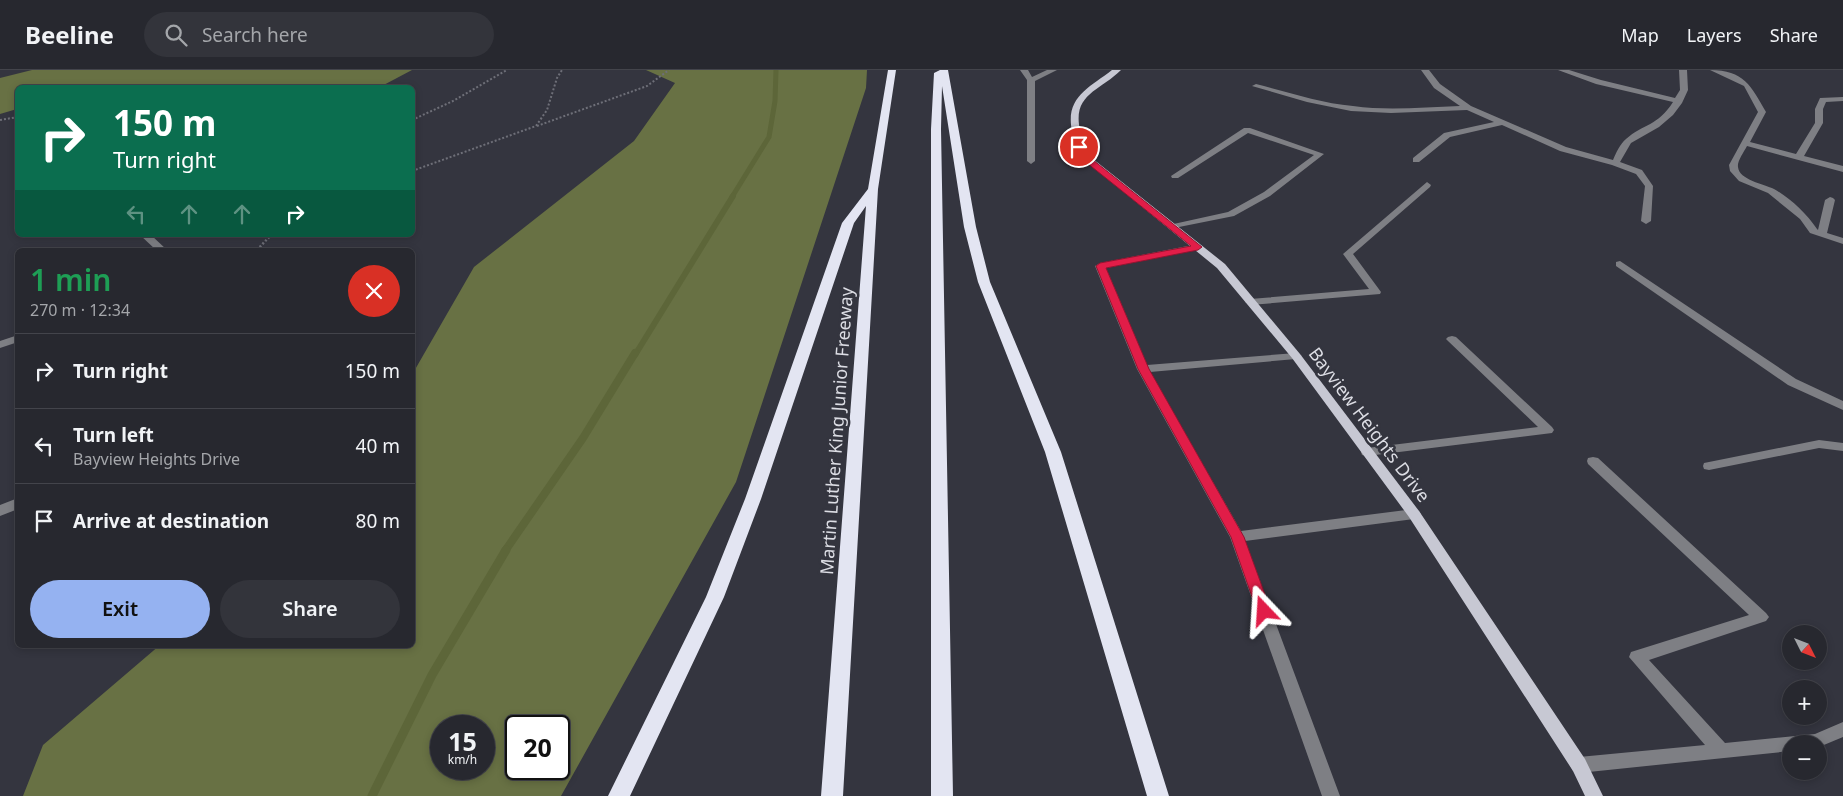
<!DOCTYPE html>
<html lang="en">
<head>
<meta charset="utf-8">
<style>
  :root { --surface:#27282f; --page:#33343b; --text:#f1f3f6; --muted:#a4a6aa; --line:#43444b; --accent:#95b2f1 }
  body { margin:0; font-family:"Noto Sans",sans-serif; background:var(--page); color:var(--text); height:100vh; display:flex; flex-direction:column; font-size:19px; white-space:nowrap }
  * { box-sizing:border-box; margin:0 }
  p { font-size:16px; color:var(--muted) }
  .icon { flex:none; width:28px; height:28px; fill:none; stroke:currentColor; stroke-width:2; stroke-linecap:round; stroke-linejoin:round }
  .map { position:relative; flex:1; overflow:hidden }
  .side { position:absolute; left:15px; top:178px; width:400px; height:400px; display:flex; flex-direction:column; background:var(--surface); border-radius:8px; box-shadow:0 2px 8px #0003,0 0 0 1px var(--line) }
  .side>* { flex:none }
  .top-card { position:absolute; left:15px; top:15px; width:400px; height:152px; border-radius:8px; box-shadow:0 2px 8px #0003,0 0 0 1px var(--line); background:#0b6e4f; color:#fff; overflow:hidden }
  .needle { width:32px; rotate:132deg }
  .buttons { position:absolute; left:1782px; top:555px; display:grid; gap:10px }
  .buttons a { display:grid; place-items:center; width:45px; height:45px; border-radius:50%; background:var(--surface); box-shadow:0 2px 8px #0003,0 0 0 1px var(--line); font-size:25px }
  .speed { position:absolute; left:430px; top:645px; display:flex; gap:10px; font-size:25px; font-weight:700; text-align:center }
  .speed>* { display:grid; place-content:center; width:65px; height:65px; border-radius:50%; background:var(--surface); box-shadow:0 2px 8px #0003,0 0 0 1px var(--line); line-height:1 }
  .speed small { font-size:12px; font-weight:400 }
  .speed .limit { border:2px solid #111; border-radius:8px; background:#fff; color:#111 }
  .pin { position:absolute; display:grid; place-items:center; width:42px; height:42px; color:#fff; margin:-21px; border:2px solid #fff; border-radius:50%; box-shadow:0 1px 5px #0007 }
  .me { position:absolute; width:55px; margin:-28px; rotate:340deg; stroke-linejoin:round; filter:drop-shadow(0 0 4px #0008) }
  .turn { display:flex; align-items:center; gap:18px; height:105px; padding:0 15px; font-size:22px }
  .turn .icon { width:65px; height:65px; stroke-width:2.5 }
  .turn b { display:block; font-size:35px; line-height:42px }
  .lanes { display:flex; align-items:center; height:48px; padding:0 15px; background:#0003; justify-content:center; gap:25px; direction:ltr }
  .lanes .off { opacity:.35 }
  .round { display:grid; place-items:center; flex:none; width:52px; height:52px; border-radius:26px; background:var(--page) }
  .overview { display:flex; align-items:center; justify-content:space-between; height:85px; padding:0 15px }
  h1 { font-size:30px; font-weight:600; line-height:38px; color:#1e9e55 }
  .action { display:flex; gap:10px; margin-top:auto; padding:10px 15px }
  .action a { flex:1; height:58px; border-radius:30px; background:var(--accent); color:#111; font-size:20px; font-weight:600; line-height:58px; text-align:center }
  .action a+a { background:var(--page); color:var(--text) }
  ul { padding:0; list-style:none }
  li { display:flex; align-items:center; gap:15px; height:75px; padding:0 15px; border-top:1px solid var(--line) }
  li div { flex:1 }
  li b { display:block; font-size:19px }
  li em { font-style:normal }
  header { display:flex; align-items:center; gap:30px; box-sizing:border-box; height:70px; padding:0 25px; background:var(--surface); border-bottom:1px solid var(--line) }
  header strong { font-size:24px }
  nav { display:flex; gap:28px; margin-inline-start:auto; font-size:18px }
  .search { width:350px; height:45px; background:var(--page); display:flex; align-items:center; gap:12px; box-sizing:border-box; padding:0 18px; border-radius:28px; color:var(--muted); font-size:19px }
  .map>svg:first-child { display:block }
</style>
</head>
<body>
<header>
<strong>Beeline</strong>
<div class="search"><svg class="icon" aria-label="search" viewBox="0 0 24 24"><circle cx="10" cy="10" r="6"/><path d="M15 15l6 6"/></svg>Search here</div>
<nav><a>Map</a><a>Layers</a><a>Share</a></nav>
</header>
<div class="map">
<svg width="1843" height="726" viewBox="0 0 1843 726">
  <rect width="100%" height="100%" fill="#34353f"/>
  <!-- forest -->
  <path fill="#687144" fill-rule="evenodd" d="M32,0H412L378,18H18L17,39L0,44V8Z
    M646,0H867L866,18L736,412L561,726H23L43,675L160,575H412L413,303L474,197L634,71L675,13ZM441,656H484V699H441ZM516,656H559V699H516Z"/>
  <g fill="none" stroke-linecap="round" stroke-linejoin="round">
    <!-- stream-far3 -->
    <path stroke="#5d6639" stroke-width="5" d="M732,127L769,67L775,31L776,0"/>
    <!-- stream-far2 -->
    <path stroke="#5d6639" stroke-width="6" d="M635,285L733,126"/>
    <!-- stream-far1 -->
    <path stroke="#5d6639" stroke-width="8" d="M505,481L583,368L635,283"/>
    <!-- stream -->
    <path stroke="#5d6639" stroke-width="9" d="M372,726L432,605L506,480"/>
    <!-- path-far1 -->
    <path stroke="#6e6f78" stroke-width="2" stroke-dasharray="2 2" stroke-linecap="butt" d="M0,50L18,47
      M412,50L453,31L507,0
      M537,56L647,16L669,0
      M412,101L536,56L547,40L557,8L562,0"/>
    <!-- path -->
    <path stroke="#6e6f78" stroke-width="2.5" stroke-dasharray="2 2" stroke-linecap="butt" d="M257,180L271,165"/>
    <!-- minor -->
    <path fill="#7e7f84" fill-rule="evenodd" d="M1020,0H1028L1032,7L1047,0H1057L1035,11V91L1031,94L1027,91V10Z
      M1421,0H1429L1440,14L1471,36L1566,77L1613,90C1616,83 1620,74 1626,69C1643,54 1658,56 1673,32L1596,14L1558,0H1569L1601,10L1675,28L1680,20L1679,0H1687L1688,20L1682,33L1673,45L1659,57L1631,73L1620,92L1642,100L1653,116L1651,151L1646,154L1641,151L1645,116L1636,104L1612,95L1560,81L1502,55L1450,67L1419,92H1413V88L1444,63L1494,52L1467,40L1391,43L1351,41L1307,32L1252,16L1256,14C1288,22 1320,33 1353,36C1389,41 1424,37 1460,36L1434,18Z
      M1710,0C1744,0 1751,16 1766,42L1750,72L1796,84L1815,53V39L1820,28L1843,27V31L1826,32L1823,39V53L1804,86L1843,96V102L1747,76C1744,82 1737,91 1738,97C1739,110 1764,114 1774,119C1790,128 1806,143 1817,159L1818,160L1825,130L1830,127L1833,128L1835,130L1827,163L1843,168V174L1810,163L1800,149L1768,123L1739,111L1730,101L1729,95L1758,42L1744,16Z
      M1244,58H1250L1324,84L1270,126L1234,146L1169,159V155L1228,142L1264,122L1314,85L1248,63L1178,108H1172L1171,106Z
      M1427,112L1431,115L1430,117L1353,184L1381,222L1380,224L1250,235L1245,232L1250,229L1369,219L1343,184Z
      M140,165H151L167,180H156Z
      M1198,174L1203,177L1201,179L1106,198L1147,295L1296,283L1302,286L1296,289L1150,302L1241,461L1414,439L1419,441L1421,444L1419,447L1414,449L1245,471L1340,726H1322L1230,467L1137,299L1095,196L1100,193Z
      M1620,191L1796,309L1843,331V340L1788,315L1616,196V192Z
      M18,265V272L0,278V271Z
      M1452,266L1456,267L1552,357L1554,360L1552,363L1367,386L1362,385L1361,382L1367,378L1538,357L1448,271L1446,269L1448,267Z
      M1819,370L1843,373V381L1819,378L1709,400L1704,399L1703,396L1704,393Z
      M1593,387L1598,388L1766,543L1769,547L1766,551L1649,590L1725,673L1815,664L1843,652V667L1819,677V674H1791V681L1579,703L1573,701L1570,695L1573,689L1579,687L1705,675L1629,587L1631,582L1749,545L1588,394L1587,391L1588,388Z
      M18,428V439L0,446V435Z"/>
    <!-- major -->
    <path fill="#c7c8d3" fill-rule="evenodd" d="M1112,0H1121C1100,21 1072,24 1080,60C1082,69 1083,77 1088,85L1225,194L1300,284L1419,441L1585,689L1603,726H1585L1573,701L1409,447L1292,288L1217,198L1081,87C1076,78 1074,71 1072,61C1065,27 1089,18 1112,0Z"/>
    <!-- highway -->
    <path fill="#e3e5f2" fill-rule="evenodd" d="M888,0H896L878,119L843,726H821L866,136L854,153L761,429L724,527L630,726H608L706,527L745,429L842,153L868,119Z
      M948,0L976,157L990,212L1061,382L1169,726H1147L1045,382L978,212L964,157L942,16L941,59L953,726H931V59L934,3L940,0Z"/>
  </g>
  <!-- route -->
  <path fill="#e11d48" stroke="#92132f" d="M1076,75H1081L1088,86L1202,177L1198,180L1106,198L1149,299L1244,467L1271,541L1269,545L1264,546L1259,545L1257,541L1231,467L1138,299L1096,196L1100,193L1191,176L1082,89L1075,77Z"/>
  <g text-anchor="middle" stroke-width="5" stroke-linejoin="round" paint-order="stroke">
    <!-- street labels -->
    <g font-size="18" fill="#dcdde4" stroke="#34353f">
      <text transform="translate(1369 355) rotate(53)" y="6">Bayview Heights Drive</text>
      <text transform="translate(837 361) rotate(-86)" y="6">Martin Luther King Junior Freeway</text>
    </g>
  </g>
</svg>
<div class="buttons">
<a><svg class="needle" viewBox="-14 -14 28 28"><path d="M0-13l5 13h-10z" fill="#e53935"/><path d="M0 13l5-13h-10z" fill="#a4a6aa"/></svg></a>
<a>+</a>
<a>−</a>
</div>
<div class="speed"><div>15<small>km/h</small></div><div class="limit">20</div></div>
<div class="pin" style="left:1079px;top:77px;background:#d93025"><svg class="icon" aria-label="arrive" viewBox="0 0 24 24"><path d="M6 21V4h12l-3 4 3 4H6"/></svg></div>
<svg class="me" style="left:1264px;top:541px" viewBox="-20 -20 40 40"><path d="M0-17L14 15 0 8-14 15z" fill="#e11d48" stroke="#fff" stroke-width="4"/></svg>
<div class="top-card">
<div class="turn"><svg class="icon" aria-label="right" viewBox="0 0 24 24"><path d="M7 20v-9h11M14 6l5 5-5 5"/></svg><div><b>150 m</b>Turn right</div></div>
<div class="lanes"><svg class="icon off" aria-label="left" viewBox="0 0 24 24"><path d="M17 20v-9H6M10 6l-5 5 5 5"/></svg><svg class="icon off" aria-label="ahead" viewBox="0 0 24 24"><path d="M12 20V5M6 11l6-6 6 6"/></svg><svg class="icon off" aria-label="ahead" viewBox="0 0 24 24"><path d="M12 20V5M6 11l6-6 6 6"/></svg><svg class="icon" aria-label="right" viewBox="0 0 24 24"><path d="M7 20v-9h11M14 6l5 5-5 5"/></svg></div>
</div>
<section class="side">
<div class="overview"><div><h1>1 min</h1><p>270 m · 12:34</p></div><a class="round" style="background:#d93025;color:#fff"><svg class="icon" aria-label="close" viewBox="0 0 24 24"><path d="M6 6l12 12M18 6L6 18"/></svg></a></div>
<ul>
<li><svg class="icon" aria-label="right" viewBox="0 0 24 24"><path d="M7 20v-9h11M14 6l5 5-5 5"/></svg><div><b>Turn right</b></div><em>150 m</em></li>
<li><svg class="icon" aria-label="left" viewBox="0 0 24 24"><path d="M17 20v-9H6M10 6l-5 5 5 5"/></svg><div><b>Turn left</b><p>Bayview Heights Drive</p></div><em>40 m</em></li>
<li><svg class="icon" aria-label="arrive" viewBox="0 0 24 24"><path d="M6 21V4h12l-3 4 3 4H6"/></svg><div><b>Arrive at destination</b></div><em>80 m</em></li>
</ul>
<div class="action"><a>Exit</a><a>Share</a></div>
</section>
</div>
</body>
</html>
